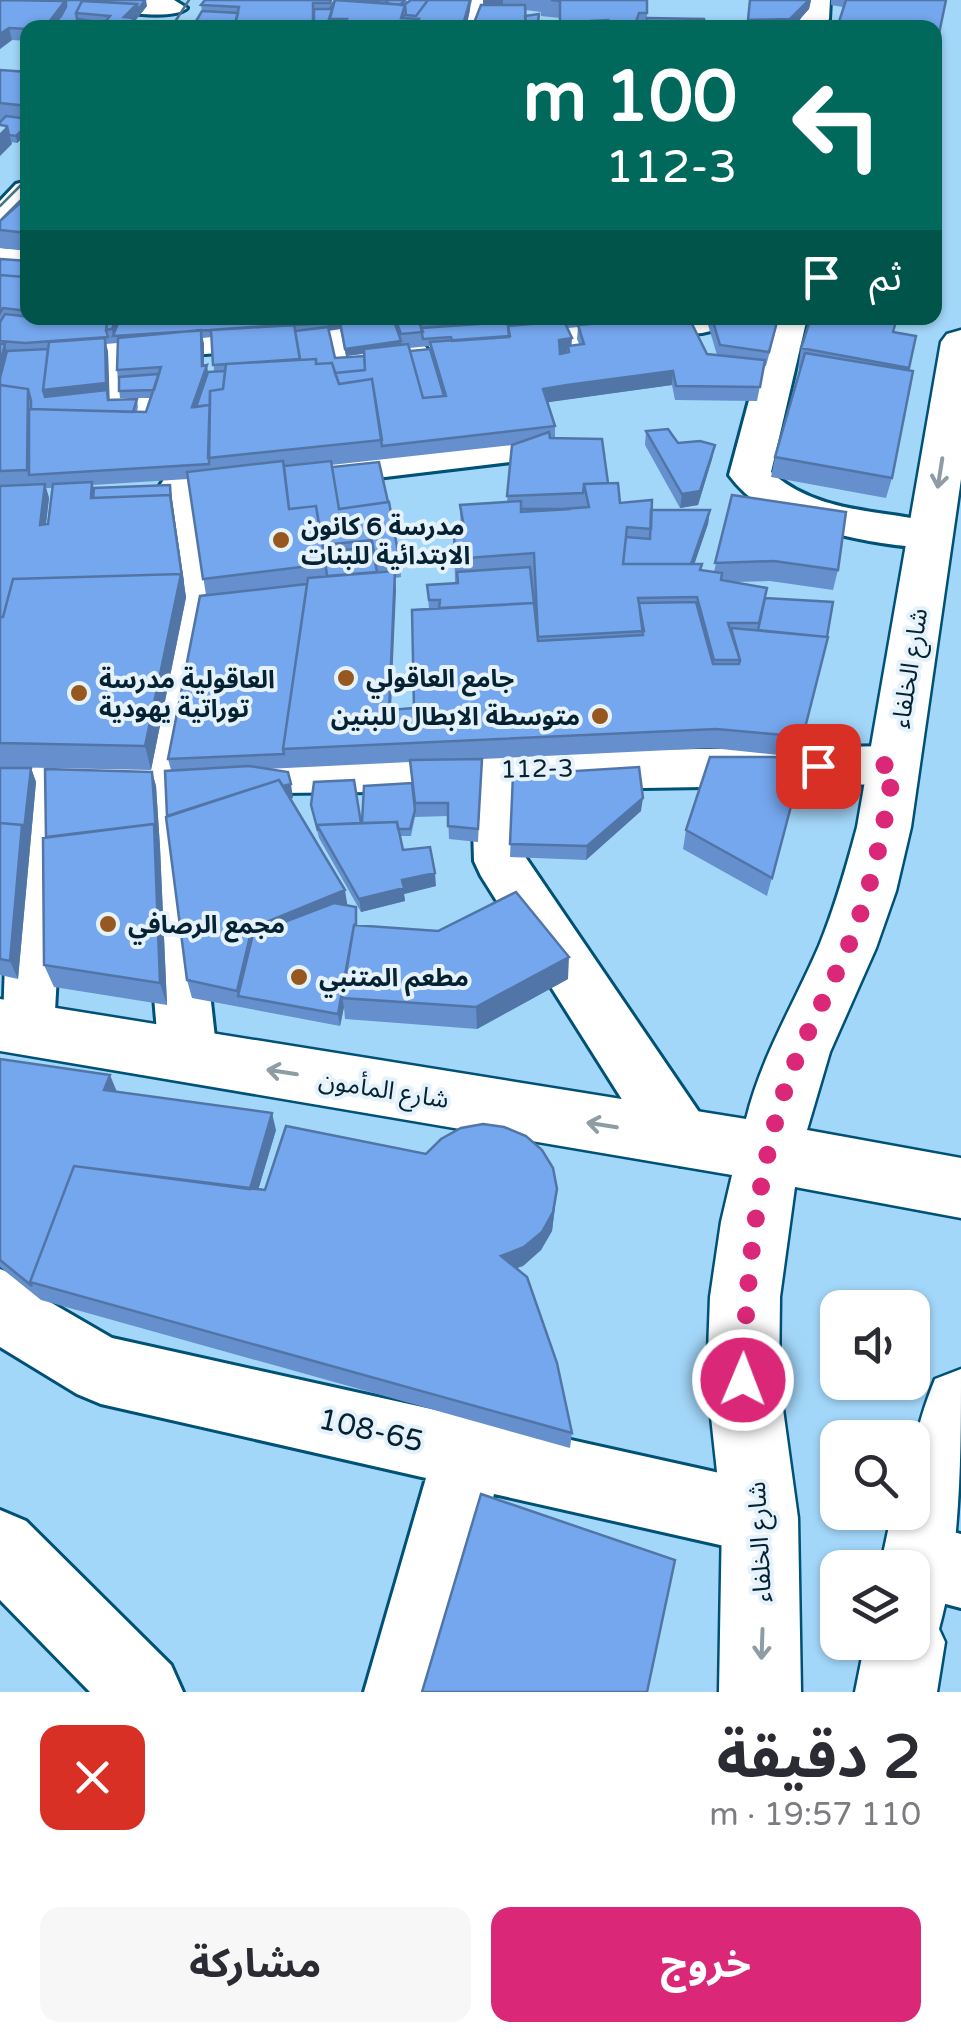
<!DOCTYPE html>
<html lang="ar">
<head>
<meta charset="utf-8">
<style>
  :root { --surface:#fff; --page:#f7f7f7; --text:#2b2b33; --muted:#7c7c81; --accent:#db2777 }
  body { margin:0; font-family:"Varela Round","Noto Sans Arabic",sans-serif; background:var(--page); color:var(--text); direction:rtl; height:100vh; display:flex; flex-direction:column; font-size:38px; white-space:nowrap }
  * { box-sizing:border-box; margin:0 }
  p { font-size:32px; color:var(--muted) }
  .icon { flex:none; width:55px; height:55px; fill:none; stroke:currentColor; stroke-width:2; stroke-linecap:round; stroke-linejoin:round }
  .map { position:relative; height:1692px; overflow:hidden; direction:ltr }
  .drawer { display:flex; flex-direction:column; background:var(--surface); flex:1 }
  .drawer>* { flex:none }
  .banner { position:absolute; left:20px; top:20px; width:922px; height:305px; border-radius:20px; box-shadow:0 2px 8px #0004; direction:rtl; background:#00695c; color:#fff; overflow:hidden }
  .tools { position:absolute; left:820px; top:1290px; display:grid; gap:20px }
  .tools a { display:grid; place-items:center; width:110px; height:110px; border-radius:20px; background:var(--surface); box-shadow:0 2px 8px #0004; font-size:50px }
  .pin { position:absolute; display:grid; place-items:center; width:85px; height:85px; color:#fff; margin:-42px; border-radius:20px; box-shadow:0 5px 15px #0006 }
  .me { position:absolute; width:110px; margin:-55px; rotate:1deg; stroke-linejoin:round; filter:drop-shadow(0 0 8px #0008) }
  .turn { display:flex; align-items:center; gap:35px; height:210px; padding:0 40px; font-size:45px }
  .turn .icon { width:130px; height:130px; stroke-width:2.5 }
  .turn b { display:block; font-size:70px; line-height:85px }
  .then { display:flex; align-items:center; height:95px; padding:0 40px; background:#0003; gap:20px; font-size:38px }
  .round { display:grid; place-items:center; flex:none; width:105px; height:105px; border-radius:20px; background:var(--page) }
  .headline { display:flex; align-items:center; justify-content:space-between; height:170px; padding:0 40px }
  h1 { font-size:60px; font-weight:700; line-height:75px }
  .cta { display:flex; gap:20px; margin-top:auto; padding:20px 40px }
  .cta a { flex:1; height:115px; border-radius:20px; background:var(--accent); color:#fff; font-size:40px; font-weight:700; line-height:115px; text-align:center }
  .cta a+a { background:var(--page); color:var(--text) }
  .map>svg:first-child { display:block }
</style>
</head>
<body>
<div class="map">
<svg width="961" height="1692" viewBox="0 0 961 1692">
  <rect width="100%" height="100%" fill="#a3d7fa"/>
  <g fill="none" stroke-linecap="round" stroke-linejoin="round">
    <defs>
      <path id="minor" d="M91,0H174L187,8C175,21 103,13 91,0Z
        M466,0H494L486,28H458Z
        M802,0H830L829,19L823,28H794L801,18Z
        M28,181V211L12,227L0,230V201L16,184Z
        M0,248L28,250V271L0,268Z
        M629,318H717L720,322L715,330L702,333L592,343L595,353L589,361L582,363L576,373L563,376L550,373L544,356L555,347L551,334L557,326Z
        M771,318H807L771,472C820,516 886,509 945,525L952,535L945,545C909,554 804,530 770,511C754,502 740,490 729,475Z
        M334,323L347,326L357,346L411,342L424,345L430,353L424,361C396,368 357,374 329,367L319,346L132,359L133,390L158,394C166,405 164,418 156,429L142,433L128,429L122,421L123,413L100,409L94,401V362L0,364V342L25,344Z
        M497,441L511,444L517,453L511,462L310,486L295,482L289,473L295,464L310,460Z
        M180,474L195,478L201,487L219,604L190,757L894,746L912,752L919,765L912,778L894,784L523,790L526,858L703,1118L712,1138L703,1158L681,1166L659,1158L481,876L474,861L472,791L188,794L217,1056L209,1074L188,1082L167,1074L159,1056L137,794H67L54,1029L45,1047L25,1054L5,1047C0,1013 12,840 16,793H0V755L140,757L173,604L159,487L165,478Z
        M0,1269L23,1278L43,1298L112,1338L760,1482L786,1492L796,1518L786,1544L760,1554L494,1494L442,1692H364L426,1478L101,1404L77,1394L0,1347Z
        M0,1510L26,1521L171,1665L183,1692H90L0,1600Z
        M920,1524L961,1534V1608L912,1595V1568H886L883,1561L894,1535Z"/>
      <path id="major" d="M961,330V479L911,827L896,891L876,948L830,1052L807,1130L961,1158V1218L795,1187L780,1297L779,1380L798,1518L801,1692H719L722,1518L707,1380L710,1297L721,1222L732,1175L0,1051V999L746,1119C761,1057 794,1004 819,946C835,907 846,868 857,827L941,342L947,334Z
        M961,1369C961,1453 961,1550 939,1629L945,1642L937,1692H855L865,1642H912V1568H880L892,1512H912C912,1455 913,1434 935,1379Z"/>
    </defs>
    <!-- minor casing -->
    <use href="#minor" stroke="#005176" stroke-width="6"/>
    <!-- major casing -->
    <use href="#major" stroke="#005176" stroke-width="5"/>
    <!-- minor -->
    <use href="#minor" fill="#fff" fill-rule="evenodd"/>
    <!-- major -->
    <use href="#major" fill="#fff" fill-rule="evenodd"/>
    <!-- tram -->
    <path stroke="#4a7189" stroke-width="2.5" d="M171,28L189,0
      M0,206L28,178"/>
  </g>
  <!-- wall -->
  <path fill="#6590cd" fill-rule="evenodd" d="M0,0L147,6L135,21L136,28H28V41L12,40L0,49Z
    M472,0L466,28H191L202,11L201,5Z
    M483,0H647V18L704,19L706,25H747L750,0H811L809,9L792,28H560V18L541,16V12L525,10V16L539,14L538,22H558L559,28H472L481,5H483Z
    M831,0H946L843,7L831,5Z
    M28,58V133L17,143L11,142L12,144L2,121L0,120V70L24,72L22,64Z
    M28,193V251L0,248V221Z
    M0,259L28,261V318H691L689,319L707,354L717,355L706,318H779L766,366H764L757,401L675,400L672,385L547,402L555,426V438L608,483L620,503L651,510H710L708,524L694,564L702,570L714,572L732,495L838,570L833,590L770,581L731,582L765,598L801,743L789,756L712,748L482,759L478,842L449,839L448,816L415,817L411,836H400L403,850L436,886L404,894L405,901L361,912L319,838L311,805L361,823L412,783L410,762L266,769L293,798L290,799L357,926L568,979L477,1029L345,1019L344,1007L340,1026L192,998L187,980L167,816L171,770L168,759L206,595L188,479L93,485L94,488L170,485L186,598L151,770L0,767ZM578,327L577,339L579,344L571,346L568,328ZM340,329L346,356L364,354V356L335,358L329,330ZM212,337L214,371L208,372L204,366L203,338ZM118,343L117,370L120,398H151L146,412H137L138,407L137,399L109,400L108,352L106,344ZM430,346V349L410,351L409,348ZM512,445L507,502L460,505L461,533H454L455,583L427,585L429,609L414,708L391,709L395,578L401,577L400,563L331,465ZM46,488H53L48,524L46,525L49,498Z
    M893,332L916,336L908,370L892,478L886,498L771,477L775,457L800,368H798L801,348Z
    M646,431L678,443L715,445L712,459L698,505L680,508L645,445Z
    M804,757L767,896L683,849L686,830Z
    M0,768H31L36,782L18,979L0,975Z
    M152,772L156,786L160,847L167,1005L54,987L44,965L46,837Z
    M513,775L641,811L586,860L510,857Z
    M0,1059L117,1092L276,1130L258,1190L555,1208L552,1231L541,1250L523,1266L516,1268L572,1433L570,1448L41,1300L0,1267Z"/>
  <!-- shaded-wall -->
  <path fill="#5275a7" d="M60,0H76L57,28L46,26Z
    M146,0L147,6L135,21L136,28H126L124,17L137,4Z
    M470,0V10L466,28H462Z
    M483,0H503V9L483,13Z
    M809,0H811L809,9L792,28H787L790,19Z
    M272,23V28H236Z
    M9,28L12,40L0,49V34Z
    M28,125V133L17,143L16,136Z
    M7,126L12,144L0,156V133Z
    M116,318H124L113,336L112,329Z
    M327,318H392L340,322V329L328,331Z
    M201,330L204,344V374L207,365L209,379L194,414L192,407L202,366Z
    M105,338L108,352L110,407L47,404L43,390Z
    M572,338L571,352L568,346L567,352L558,354L559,340Z
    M401,341L402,348L346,356L345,349Z
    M5,344L9,358L0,394V364Z
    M673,371L672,385L543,403V389Z
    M715,445L712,459L698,505L680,508L682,494Z
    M45,484L49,498L44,539L40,525Z
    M170,485L186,597L151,770L145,746Z
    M710,510L708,524L686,589L688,575Z
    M395,571L396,591L390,729L389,710Z
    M806,724L801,743L789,756L794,736Z
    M31,768L36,782L18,979L10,961L22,825Z
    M152,772L156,786L160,847L167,1005L160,983Z
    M291,784L293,798L171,836L167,822Z
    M643,798L641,811L586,860L587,846Z
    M435,873L436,886L404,894L405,901L361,912L359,899L402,880Z
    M345,890L348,909L238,996L241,1008L237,991L252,928Z
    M356,907L357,942L342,998L344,1007L340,1026L338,1014Z
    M569,957L568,979L477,1029L476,1007Z
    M110,1075L117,1092L104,1090Z
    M272,1113L276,1130L253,1207L249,1191Z
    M557,1189L552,1231L541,1250L523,1266L500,1274L501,1256Z"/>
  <!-- building -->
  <path fill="#75a7ee" stroke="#5275a7" stroke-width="2.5" d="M0,0L65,1L46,26L70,27L28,28V29L9,28L0,34Z
    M66,0H145L138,10L137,4L82,1L76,13L77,19L90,21L85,28L52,26L61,16L66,7Z
    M205,0H331L330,3H313V21L345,23L343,28H268L272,23L234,28L239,7L201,5Z
    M335,0L405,5L401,18L419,19L415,28H343L347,19H329Z
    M335,0L329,22L314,21V9H330Z
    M346,0H389L385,3Z
    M389,0H405L400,5L385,3Z
    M411,0H428L416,16L406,15L405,5H404Z
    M428,0H470L462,28L419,24V19L403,18L404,15L416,16Z
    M551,0H647V13H639L634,28H606L608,20L591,21L592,28H560V1Z
    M750,0H809L790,19L748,20Z
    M846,0H946L935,53V28H837Z
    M82,1L137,4L124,17L134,18L127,28H100L110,16L76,13Z
    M481,5H525L526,28H472Z
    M202,11L238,13L234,28H192Z
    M539,14L538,22H558L559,28H526L525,16Z
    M647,18L704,19L707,28L647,26Z
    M706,25H789L787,28H707Z
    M0,70L28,72V106L0,103Z
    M6,116L28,119V125L16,136L9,135L7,126L0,125V122Z
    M28,193V196L1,220Z
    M28,196V233L0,230V221Z
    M0,259L28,261V272L24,277L0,275Z
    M28,272V311L3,308L0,313V275L24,277Z
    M5,314L39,318H108L106,330L108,337L25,343L0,341V322Z
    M108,318H116L112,329L106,330Z
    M120,318H327V323L113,336Z
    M378,318H393L401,341L345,349L340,322Z
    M395,318H483L419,322L423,332L401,334Z
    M506,318H562L563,321L508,326L509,337L452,341L451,337L423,339L421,328L506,322Z
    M661,318H689L707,354L765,360L760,387L676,386L673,371L567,385L543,389L555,426L382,446L372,379L339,384L335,373L365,370L364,349L408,344L423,398L446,396L430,342L510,336L508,326L564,321L572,338L559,340L560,354L569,352L568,346L584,344L578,325Z
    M712,318H778L769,352L720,345Z
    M811,318H897L893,332L916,336L909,368L801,348Z
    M294,324L300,359L213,365L211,330Z
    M328,327L335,358L364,356L365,370L335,373L332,363L316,364V359L300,360L295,331Z
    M201,330L202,366L207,365L192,407L210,405L209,464L29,475V409L146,412L161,367L117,370L118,338Z
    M105,338L106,383L43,390L49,342Z
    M0,344H5L0,364Z
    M48,349L43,390L45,397L107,390L108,400L137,399L133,412L31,409V401L28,389L0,385V378L7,351Z
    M430,349L444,396L423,398L410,351Z
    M805,353L913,371L892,478L775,457Z
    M316,359V364L332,363L339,384L372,379L382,440L208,458L210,391L223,389L226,364Z
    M225,371L223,389L210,391V405L196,407L208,372Z
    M159,374L154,390L119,391V377Z
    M0,385L28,389L27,470L0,471Z
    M668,429L678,443L700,441L715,445L700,491L682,494L646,431Z
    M549,432L550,438L602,439L608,483L584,484L583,493L507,496L512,445Z
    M283,461L289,509L316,506L326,564L203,579L187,472Z
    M331,461L339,509L389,502L400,563L376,565L372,540L322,545L316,506L289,509L284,466Z
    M379,462L388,502L339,509L332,467Z
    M92,482L91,498L170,495L183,583L181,574L13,579L3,617H0V486L45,484L40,525L48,524L53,484Z
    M618,483L620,503L652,500L651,529L627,527L623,564H702L700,570L722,573L721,580L767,588L759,623H728L740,660H714L697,597L638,598L644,631L538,637L534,553L455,559L454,533H465L460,505L521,501V512L589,507L584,484Z
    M170,485L171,502L170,495L93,498L94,488Z
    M732,495L846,512L838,570L774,561L715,563Z
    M521,509H571L521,512Z
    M651,510H710L691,564H623L626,537L650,539Z
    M372,547L377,572L327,576L324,552Z
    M530,567L534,603L439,608L440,600H429L427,585L458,583L457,572Z
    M395,571L389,710L414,708L412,610L534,603L538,641L643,635L639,603L696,602L713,664H739L740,660L731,628L828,637L806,724L794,736L716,729L283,749L308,578Z
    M181,574L145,746L0,743V617H3L13,579Z
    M307,584L283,749L284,754L168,759L200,596Z
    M765,598L833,602L827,637L758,630Z
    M710,757H804L772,878L686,830Z
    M482,759L478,829L448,826V803H415L410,760Z
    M249,766L288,772L291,784L283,786L279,780L167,816L165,771Z
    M639,767L643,798L587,846L510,844L513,775Z
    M0,768H31L24,830L22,825L0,823Z
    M45,769L152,772L156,833L154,824L46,837Z
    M279,780L345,890L252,928L237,991L187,980L166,817Z
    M354,780L361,823L317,825L318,831L311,805L314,782Z
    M412,783L415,810L410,829H398L397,822L362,823L364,786Z
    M397,822L403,850L430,847L435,873L402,880L404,888L359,899L317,825Z
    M0,823L22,825L10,961L0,959Z
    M154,824L160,983L44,965L43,838Z
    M516,892L569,957L476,1007L342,998L354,925L438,931Z
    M334,903L356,907V925H354L338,1014L238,996L253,934Z
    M0,1059L110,1075L104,1090L272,1113L250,1189L74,1166L30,1282L32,1286L0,1260Z
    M483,1124L504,1127L526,1136L542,1150L553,1168L557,1189L553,1212L542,1232L524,1247L501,1256L527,1277L557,1363L572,1433L30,1282L74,1166L265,1190L286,1126L426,1154L441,1139L461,1128Z
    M481,1494L675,1560L647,1692H422Z"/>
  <!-- one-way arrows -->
  <defs><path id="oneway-shaft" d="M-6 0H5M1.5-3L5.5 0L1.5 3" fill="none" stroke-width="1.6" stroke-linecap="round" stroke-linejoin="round" transform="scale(2.5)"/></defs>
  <g stroke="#8e9ca3">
    <use href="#oneway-shaft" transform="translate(940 473) rotate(99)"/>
    <use href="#oneway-shaft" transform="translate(282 1072) rotate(-171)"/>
    <use href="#oneway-shaft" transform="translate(602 1125) rotate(-171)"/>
    <use href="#oneway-shaft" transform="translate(762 1644) rotate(92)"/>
  </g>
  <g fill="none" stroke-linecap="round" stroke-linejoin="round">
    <!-- route -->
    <path stroke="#db2777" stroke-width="18" stroke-dasharray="0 32.4" d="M743,1380C746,1286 754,1193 781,1102C797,1048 825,1000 847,949C872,890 884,828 894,765L818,766"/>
  </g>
  <!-- markers -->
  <g fill="#975820" stroke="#e6f2fb" stroke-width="4">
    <circle cx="281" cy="540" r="10"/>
    <circle cx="346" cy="678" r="10"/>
    <circle cx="79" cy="693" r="10"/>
    <circle cx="600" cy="716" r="10"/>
    <circle cx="108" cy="924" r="10"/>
    <circle cx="299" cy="977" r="10"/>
  </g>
  <g text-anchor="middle" stroke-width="8" stroke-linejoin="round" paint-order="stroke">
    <!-- poi labels -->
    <g font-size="25" font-weight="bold" fill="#052232" stroke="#e6f2fb" text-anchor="start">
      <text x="301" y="535">مدرسة 6 كانون<tspan x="301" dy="29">الابتدائية للبنات</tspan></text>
      <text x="366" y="687">جامع العاقولي</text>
      <text x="99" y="688">العاقولية مدرسة<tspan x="99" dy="29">توراتية يهودية</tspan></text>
      <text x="580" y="725" text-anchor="end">متوسطة الابطال للبنين</text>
      <text x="128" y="933">مجمع الرصافي</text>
      <text x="319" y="986">مطعم المتنبي</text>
    </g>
    <!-- street labels -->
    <g font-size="25" fill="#052232" stroke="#e6f2fb">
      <text transform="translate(909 668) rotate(-81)" y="9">شارع الخلفاء</text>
      <text transform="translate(537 768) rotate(-1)" y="9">112-3</text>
      <text transform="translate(384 1089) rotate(9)" y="9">شارع المأمون</text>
      <text transform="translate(759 1542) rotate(-93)" y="9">شارع الخلفاء</text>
    </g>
    <!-- near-street labels -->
    <g font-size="30" fill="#052232" stroke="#e6f2fb">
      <text transform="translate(371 1430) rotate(13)" y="10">108-65</text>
    </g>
  </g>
</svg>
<div class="tools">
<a><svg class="icon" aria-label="sound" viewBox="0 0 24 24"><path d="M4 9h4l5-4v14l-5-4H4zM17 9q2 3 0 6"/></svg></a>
<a><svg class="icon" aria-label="search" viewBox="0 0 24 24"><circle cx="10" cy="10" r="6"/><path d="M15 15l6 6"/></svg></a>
<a><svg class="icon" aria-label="layers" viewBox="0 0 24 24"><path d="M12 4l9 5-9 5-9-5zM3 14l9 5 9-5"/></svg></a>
</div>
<div class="pin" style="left:818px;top:766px;background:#d93025"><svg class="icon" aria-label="arrive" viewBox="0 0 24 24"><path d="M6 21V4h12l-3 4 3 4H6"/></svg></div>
<svg class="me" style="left:743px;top:1380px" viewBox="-20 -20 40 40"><circle r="17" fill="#db2777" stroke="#fff" stroke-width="3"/><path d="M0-11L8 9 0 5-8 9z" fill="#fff"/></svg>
<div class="banner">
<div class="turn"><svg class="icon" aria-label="left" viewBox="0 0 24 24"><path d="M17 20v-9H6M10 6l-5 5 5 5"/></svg><div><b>100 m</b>112-3</div></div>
<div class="then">ثم<svg class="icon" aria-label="arrive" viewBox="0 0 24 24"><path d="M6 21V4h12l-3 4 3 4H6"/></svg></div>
</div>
</div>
<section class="drawer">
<div class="headline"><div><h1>2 دقيقة</h1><p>110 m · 19:57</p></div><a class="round" style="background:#d93025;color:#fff"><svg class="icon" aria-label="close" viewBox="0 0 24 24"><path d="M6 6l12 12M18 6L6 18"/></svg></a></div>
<div class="cta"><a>خروج</a><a>مشاركة</a></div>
</section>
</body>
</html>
